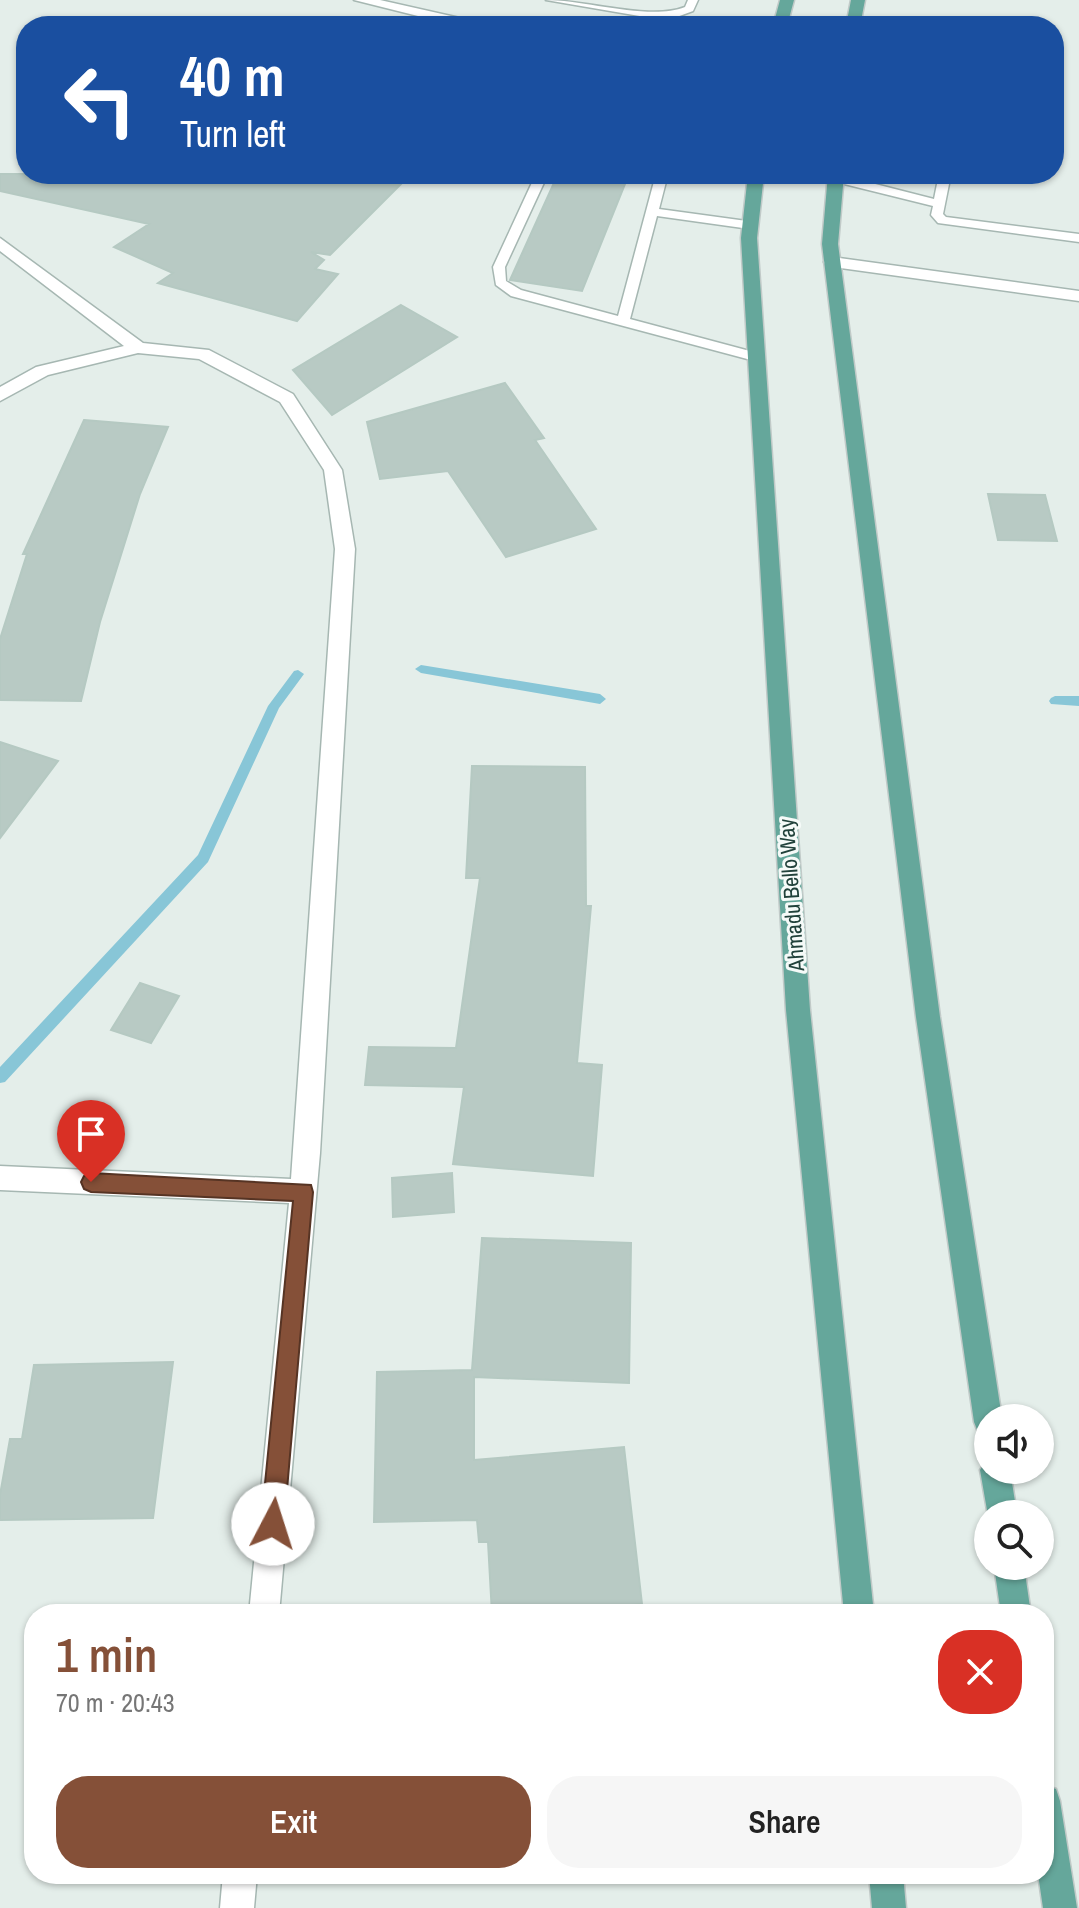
<!DOCTYPE html>
<html lang="en">
<head>
<meta charset="utf-8">
<style>
  :root { --surface:#fff; --page:#f6f6f6; --text:#222; --muted:#767676; --accent:#855038 }
  body { margin:0; font-family:"Archivo Narrow",sans-serif; background:var(--page); color:var(--text); height:100vh; display:flex; flex-direction:column; font-size:30px; white-space:nowrap }
  * { box-sizing:border-box; margin:0 }
  p { font-size:26px; color:var(--muted) }
  .icon { flex:none; width:44px; height:44px; fill:none; stroke:currentColor; stroke-width:2; stroke-linecap:round; stroke-linejoin:round }
  .map { position:relative; flex:1; overflow:hidden }
  .sheet { position:absolute; left:24px; top:1604px; width:1030px; height:280px; display:flex; flex-direction:column; background:var(--surface); border-radius:32px; box-shadow:0 2px 6px #0004 }
  .sheet>* { flex:none }
  .guide { position:absolute; left:16px; top:16px; width:1048px; height:168px; border-radius:32px; box-shadow:0 2px 6px #0004; background:#1a4fa0; color:#fff; overflow:hidden }
  .buttons { position:absolute; left:974px; top:1404px; display:grid; gap:16px }
  .buttons a { display:grid; place-items:center; width:80px; height:80px; border-radius:50%; background:var(--surface); box-shadow:0 2px 6px #0004; font-size:40px }
  .pin { position:absolute; display:grid; place-items:center; width:68px; height:68px; color:#fff; margin:-82px -34px; border-radius:50% 50% 50% 0; rotate:-45deg; box-shadow:0 0 8px #0007 }
  .pin .icon { rotate:45deg }
  .me { position:absolute; width:88px; margin:-44px; rotate:5deg; stroke-linejoin:round; filter:drop-shadow(0 0 6px #0008) }
  .turn { display:flex; align-items:center; gap:28px; height:168px; padding:0 32px; font-size:36px }
  .turn .icon { width:104px; height:104px; stroke-width:2.5 }
  .turn b { display:block; font-size:56px; line-height:68px }
  .round { display:grid; place-items:center; flex:none; width:84px; height:84px; border-radius:32px; background:var(--page) }
  .headline { display:flex; align-items:center; justify-content:space-between; height:136px; padding:0 32px }
  h1 { font-size:48px; font-weight:600; line-height:60px; color:var(--accent) }
  .button { display:flex; gap:16px; margin-top:auto; padding:16px 32px }
  .button a { flex:1; height:92px; border-radius:32px; background:var(--accent); color:#fff; font-size:32px; font-weight:600; line-height:92px; text-align:center }
  .button a+a { background:var(--page); color:var(--text) }
  .map>svg:first-child { display:block }
</style>
</head>
<body>
<div class="map">
<svg width="1079" height="1908" viewBox="0 0 1079 1908">
  <rect width="100%" height="100%" fill="#e4eeea"/>
  <g fill="none" stroke-linecap="round" stroke-linejoin="round">
    <!-- stream -->
    <path fill="#88c6d7" fill-rule="evenodd" d="M421,665L600,694L606,699L600,704L421,673L415,669Z
      M298,670L304,674L279,708L208,862L5,1082L0,1083V1067L198,855L268,706L294,671Z
      M1055,696H1079V706L1051,704L1049,701L1051,698Z"/>
  </g>
  <!-- building -->
  <path fill="#b8cac4" stroke="#b5c9c2" stroke-width="2" d="M0,174H411L330,255L311,252L324,260L315,269L338,274L297,321L158,283L173,273L114,247L149,224L0,191Z
    M558,174H629L582,291L510,280Z
    M401,305L457,337L332,415L293,370Z
    M505,383L544,438L535,440L596,529L506,557L448,471L380,479L367,422Z
    M84,420L168,427L140,494L100,622L81,701L0,700V639L27,554H23Z
    M988,494L1045,495L1057,541L998,540Z
    M0,742L58,761L0,838Z
    M472,766L585,767L586,906H591L577,1063L602,1065L593,1176L453,1164L464,1087L365,1085L369,1047L456,1048L480,878H466Z
    M140,983L179,996L151,1043L111,1030Z
    M452,1173L454,1212L393,1217L392,1178Z
    M482,1238L631,1243L629,1383L474,1377V1460L624,1447L642,1604L541,1614H492L488,1542H479L477,1520L374,1522L377,1372L472,1370Z
    M173,1362L153,1518L0,1520V1495L10,1439H22L34,1365Z"/>
  <g fill="none" stroke-linecap="round" stroke-linejoin="round">
    <defs>
      <path id="service" d="M546,0C586,0 650,21 685,7L688,0H698L693,11L674,18L657,19Z
        M536,174H548L505,267L506,281L521,290L618,316L656,174H668L659,209L754,222V228L750,229L657,216L630,319L761,354V360H751L511,296L496,285L493,267Z
        M836,174L934,199L939,174H951L943,214L946,217L1079,234V242L938,223L931,215L933,206L832,181V175Z"/>
      <path id="minor" d="M354,0H380L482,23L484,26H458Z
        M0,238L143,343L209,350L293,394L342,470L355,549L320,1153L279,1614H249L289,1203L0,1190V1166L291,1179L335,549L324,470L280,402L199,359L138,353L48,375L0,401V387L36,367L124,346L0,251Z
        M832,257L1079,291V301L826,266L824,262L826,258Z
        M223,1874H257L254,1908H220Z"/>
      <path id="primary" d="M780,0H794L787,26H773Z
        M851,0H865L860,26H846Z
        M748,174H764L757,238L810,1010L874,1614H844L786,1010L741,238Z
        M828,174H844L838,244L940,1017L1002,1418H988V1436L978,1432L974,1422L916,1017L822,244Z
        M988,1458V1470H1010L1017,1514L988,1516L980,1470Z
        M994,1566H1024L1031,1614H1001Z
        M1044,1785L1056,1789L1060,1801L1077,1908H1043L1038,1874H1044Z
        M869,1874H903L906,1908H872Z"/>
    </defs>
    <!-- service casing -->
    <use href="#service" stroke="#a6b7b2" stroke-width="3"/>
    <!-- minor casing -->
    <use href="#minor" stroke="#a6b7b2" stroke-width="3"/>
    <!-- primary casing -->
    <use href="#primary" stroke="#c1cac8" stroke-width="3"/>
    <!-- service -->
    <use href="#service" fill="#fff" fill-rule="evenodd"/>
    <!-- minor -->
    <use href="#minor" fill="#fff" fill-rule="evenodd"/>
    <!-- primary -->
    <use href="#primary" fill="#65a79b" fill-rule="evenodd"/>
  </g>
  <!-- route -->
  <path fill="#855038" stroke="#563424" stroke-width="2" d="M91,1173L311,1185L313,1192L284,1524L281,1532L273,1535L265,1532L261,1524L293,1201L91,1192L84,1189L81,1182L84,1176Z"/>
  <g text-anchor="middle" stroke-width="6" stroke-linejoin="round" paint-order="stroke">
    <!-- street labels -->
    <g font-size="22" fill="#21423b" stroke="#f5faf8">
      <text transform="translate(791 895) rotate(-94)" y="8">Ahmadu Bello Way</text>
    </g>
  </g>
</svg>
<div class="buttons">
<a><svg class="icon" aria-label="sound" viewBox="0 0 24 24"><path d="M4 9h4l5-4v14l-5-4H4zM17 9q2 3 0 6"/></svg></a>
<a><svg class="icon" aria-label="search" viewBox="0 0 24 24"><circle cx="10" cy="10" r="6"/><path d="M15 15l6 6"/></svg></a>
</div>
<div class="pin" style="left:91px;top:1182px;background:#d93025"><svg class="icon" aria-label="arrive" viewBox="0 0 24 24"><path d="M6 21V4h12l-3 4 3 4H6"/></svg></div>
<svg class="me" style="left:273px;top:1524px" viewBox="-20 -20 40 40"><circle r="19" fill="#fff"/><path d="M0-13L10 11 0 6-10 11z" fill="#855038"/></svg>
<div class="guide">
<div class="turn"><svg class="icon" aria-label="left" viewBox="0 0 24 24"><path d="M17 20v-9H6M10 6l-5 5 5 5"/></svg><div><b>40 m</b>Turn left</div></div>
</div>
<section class="sheet">
<div class="headline"><div><h1>1 min</h1><p>70 m · 20:43</p></div><a class="round" style="background:#d93025;color:#fff"><svg class="icon" aria-label="close" viewBox="0 0 24 24"><path d="M6 6l12 12M18 6L6 18"/></svg></a></div>
<div class="button"><a>Exit</a><a>Share</a></div>
</section>
</div>
</body>
</html>
